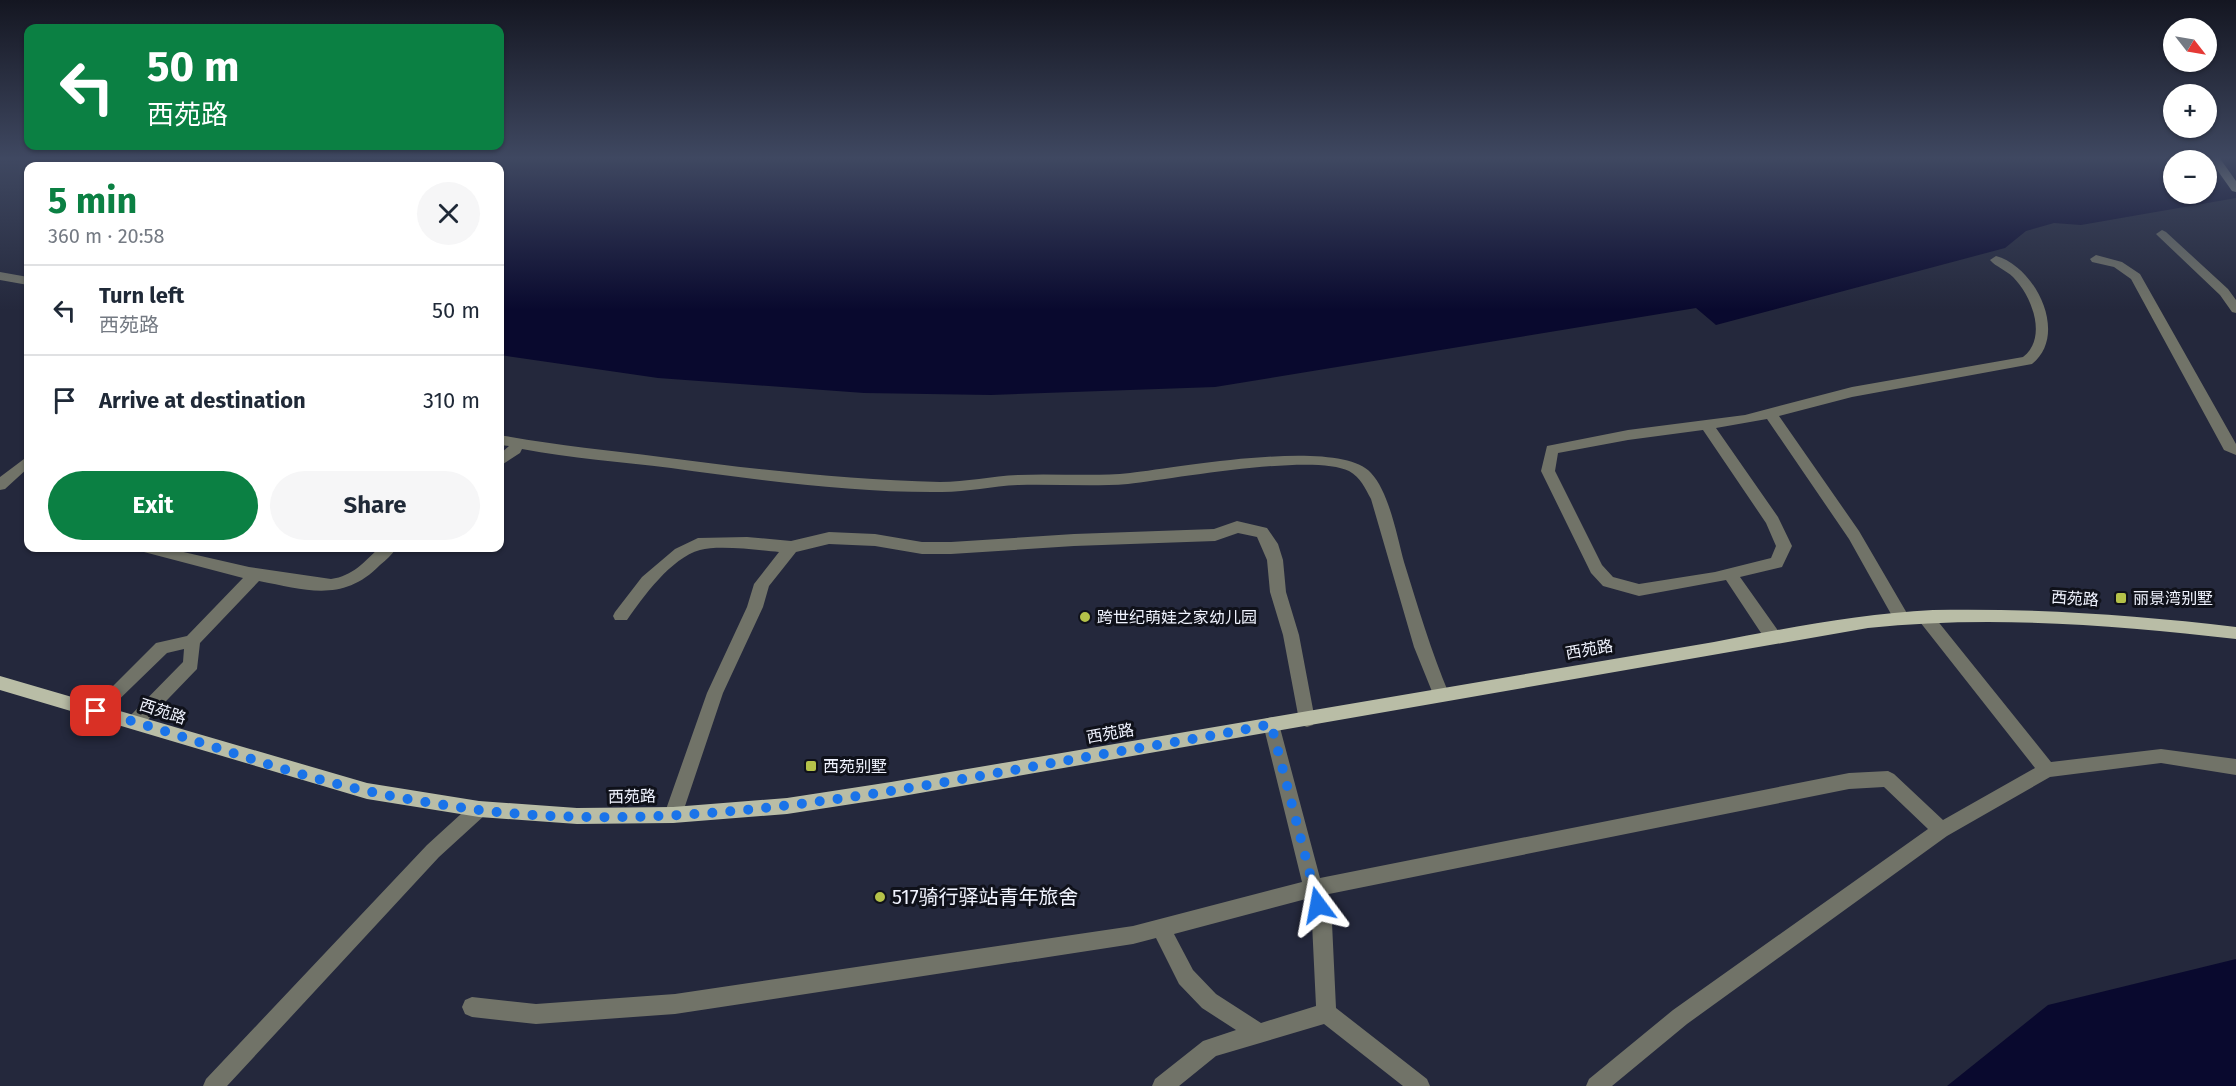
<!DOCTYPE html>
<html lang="en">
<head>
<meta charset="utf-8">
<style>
  :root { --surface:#fff; --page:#f6f6f7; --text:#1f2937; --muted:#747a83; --line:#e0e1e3; --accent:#0b8043 }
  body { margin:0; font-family:"Fira Sans","Noto Sans SC",sans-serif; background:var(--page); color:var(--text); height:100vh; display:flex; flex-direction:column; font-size:22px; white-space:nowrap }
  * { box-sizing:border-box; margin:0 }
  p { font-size:20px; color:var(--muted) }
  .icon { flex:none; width:33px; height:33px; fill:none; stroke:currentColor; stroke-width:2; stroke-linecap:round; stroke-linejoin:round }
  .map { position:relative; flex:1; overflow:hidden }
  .drawer { position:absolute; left:24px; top:162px; width:480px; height:390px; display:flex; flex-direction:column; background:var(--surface); border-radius:12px; box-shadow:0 2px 4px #0004 }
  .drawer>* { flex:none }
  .banner { position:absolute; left:24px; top:24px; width:480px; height:126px; border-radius:12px; box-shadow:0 2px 4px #0004; background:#0b8043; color:#fff; overflow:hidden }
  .needle { width:39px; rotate:121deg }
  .tools { position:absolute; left:2163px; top:18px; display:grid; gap:12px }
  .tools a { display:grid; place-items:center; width:54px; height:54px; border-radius:50%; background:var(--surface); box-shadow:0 2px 4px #0004; font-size:30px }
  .pin { position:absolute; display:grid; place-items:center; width:51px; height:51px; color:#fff; margin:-26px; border-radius:12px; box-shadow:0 3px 9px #0006 }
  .me { position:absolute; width:66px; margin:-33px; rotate:347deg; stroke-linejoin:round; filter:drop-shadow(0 0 4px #0008) }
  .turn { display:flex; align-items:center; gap:21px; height:126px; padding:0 24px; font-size:27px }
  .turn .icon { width:78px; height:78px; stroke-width:2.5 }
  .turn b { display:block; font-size:42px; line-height:51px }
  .round { display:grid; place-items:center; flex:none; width:63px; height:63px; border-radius:32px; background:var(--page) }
  .overview { display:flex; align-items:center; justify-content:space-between; height:102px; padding:0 24px }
  h1 { font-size:36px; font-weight:700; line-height:45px; color:var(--accent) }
  .primary-button { display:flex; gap:12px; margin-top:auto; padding:12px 24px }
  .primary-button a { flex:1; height:69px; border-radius:36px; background:var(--accent); color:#fff; font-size:24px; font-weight:700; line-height:69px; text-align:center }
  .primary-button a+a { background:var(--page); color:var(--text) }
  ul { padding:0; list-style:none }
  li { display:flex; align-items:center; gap:18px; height:90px; padding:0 24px; border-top:2px solid var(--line) }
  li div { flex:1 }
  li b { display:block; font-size:22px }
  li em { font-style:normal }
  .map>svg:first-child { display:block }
</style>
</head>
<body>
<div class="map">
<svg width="2236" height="1086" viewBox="0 0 2236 1086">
  <rect width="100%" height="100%" fill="#24283c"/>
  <!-- water -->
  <path fill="#09092e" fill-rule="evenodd" d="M134,157H2236V198L2081,225L2054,223L2026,231L2005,248L1716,325L1696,308L1215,387L991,395L864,393L658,378L500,355V166H147ZM2174,160H2206V194H2174Z
    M2236,959V1086H1947L2048,1005Z"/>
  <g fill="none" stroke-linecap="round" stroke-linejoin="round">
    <!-- minor -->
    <path fill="#717368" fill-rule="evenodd" d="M2162,230L2166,232L2228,289L2236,300V313L2232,312L2220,295L2158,236L2156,234Z
      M2096,255L2122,262L2140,274L2236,444V455L2224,450L2131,279L2114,267L2092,262L2090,259Z
      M1996,256C2036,267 2069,335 2032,364L1852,397L1779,416L1859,531L1908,615L1910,619L1908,623H1896L1849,539L1767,419L1716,428L1778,517L1792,546L1782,567L1740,577L1779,632L1781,637L1779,642L1773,643L1767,642L1726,580L1639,596L1603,586L1591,573L1541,471L1547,446L1628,430L1745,415L1852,387L2023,357C2048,338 2032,296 2013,277C2006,270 1996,267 1990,260ZM1703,430L1766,523L1776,546L1771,558L1715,572L1639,584L1613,577L1602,565L1555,471L1558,453L1628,440Z
      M0,272L28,277V285L0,280Z
      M500,435C553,445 607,450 661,457C753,469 846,480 940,482C966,482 992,476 1018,475C1055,473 1093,477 1130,473C1177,468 1339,437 1371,473C1389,492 1397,536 1404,562C1418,607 1431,651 1449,694L1447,699L1441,701L1435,699L1433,694L1414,647L1371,499C1365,488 1361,478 1349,471C1312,453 1174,479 1128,484C1092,487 1055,484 1019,485C993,486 968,492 942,492C854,493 758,480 671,468C621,462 571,458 522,449L520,453L500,466V454L509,446L500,445Z
      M28,456V468L5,489L0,490V477Z
      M1237,521L1267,528L1278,544L1283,560L1286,592L1299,635L1315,720L1313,725L1307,727L1301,725L1299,720L1283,635L1270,592L1267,560L1257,537L1238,533L1215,541L1074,546L951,554H922L875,546L829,544L796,552L769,586L763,607L723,693L682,815L679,821L673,823L667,821L664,815L707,693L747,607L754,584L779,552C758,550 719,545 700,550C671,558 643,597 627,620H615L613,616L615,612L642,577L675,549L698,538L747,537L791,541L829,532L875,534L922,542H951L1074,534L1214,529Z
      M141,548H166L249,567L331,579C353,576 364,562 379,548H396C392,555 386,560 380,565C343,603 306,590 259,581L200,643L197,669L141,727L135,729L129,727L127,722L129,717L183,662L184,649L167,653L102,716L96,718L90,716L88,711L156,643L187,636L243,578L144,552Z
      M1926,612L1932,614L2051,762L2161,749L2236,759V775L2161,763L2050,777L1947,836L1687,1024L1612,1086H1586L1589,1079L1673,1010L1928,829L1884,787L1849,789L1324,895L1332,923L1336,1008L1427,1079L1430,1086H1403L1324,1024L1216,1056L1179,1086H1152L1155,1079L1203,1041L1236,1030L1202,1008L1179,984L1156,938L1133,944L675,1014L536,1024L472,1017L465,1014L462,1007L465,1000L472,997L536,1004L675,994L1133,926L1302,882L1263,724L1265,719L1271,717L1277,719L1279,724L1320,878L1849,773L1888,771L1894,774L1943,820L2035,768L1920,622L1918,618L1920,614ZM1306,899L1312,923L1316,1006L1261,1023L1216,994L1193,970L1174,934Z
      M479,801L485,803L488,809L485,815L439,857L227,1086H203L206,1079L427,845L473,803Z"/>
    <!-- major -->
    <path fill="#b9bda6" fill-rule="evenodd" d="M2208,157H2219L2236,181V192L2232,191Z
      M1933,610C2035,608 2135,615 2236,627V639C2114,625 1990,615 1868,628L891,798L787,814L673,823L577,824L479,817L367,799L0,690V676L367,783L479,801L577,808L673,807L787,798L891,782L1714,642C1787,628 1859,614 1933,610Z"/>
  </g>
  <!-- sky -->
  <linearGradient id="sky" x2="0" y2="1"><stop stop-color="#141621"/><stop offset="0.51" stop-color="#3f4861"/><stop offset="1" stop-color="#3f4861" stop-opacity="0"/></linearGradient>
  <rect width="2236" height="310" fill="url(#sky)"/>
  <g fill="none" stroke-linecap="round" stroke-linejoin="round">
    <!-- route -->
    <path stroke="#1a73e8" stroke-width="10" stroke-dasharray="0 18" d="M96,711C187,735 275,771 367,791C404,799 442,805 479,810C672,833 869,796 1058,762C1129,749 1201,739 1271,724L1318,905"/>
  </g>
  <!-- markers -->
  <g fill="#b5c249" stroke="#0f111a" stroke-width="2">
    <rect x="2115" y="592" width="12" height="12" rx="3"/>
    <circle cx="1085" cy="617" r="6"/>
    <rect x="805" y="760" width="12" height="12" rx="3"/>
    <circle cx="880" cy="897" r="6"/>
  </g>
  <g text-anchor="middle" stroke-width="6" stroke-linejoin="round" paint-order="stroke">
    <!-- street labels -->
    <g font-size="16" fill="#f1f4ff" stroke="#0f111a">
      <text transform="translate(2075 598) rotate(4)" y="6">西苑路</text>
      <text transform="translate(1589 649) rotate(-10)" y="6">西苑路</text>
      <text transform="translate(163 711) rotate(18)" y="6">西苑路</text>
      <text transform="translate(1110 733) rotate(-10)" y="6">西苑路</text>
      <text transform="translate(632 796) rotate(-1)" y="6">西苑路</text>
    </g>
    <!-- poi labels -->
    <g font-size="16" fill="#f1f4ff" stroke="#0f111a" text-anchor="start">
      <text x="2133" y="604">丽景湾别墅</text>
      <text x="1097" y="623">跨世纪萌娃之家幼儿园</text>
      <text x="823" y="772">西苑别墅</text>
    </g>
    <!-- near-poi labels -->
    <g font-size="20" fill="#f1f4ff" stroke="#0f111a" text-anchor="start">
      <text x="892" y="904">517骑行驿站青年旅舍</text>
    </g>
  </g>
</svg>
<div class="tools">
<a><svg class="needle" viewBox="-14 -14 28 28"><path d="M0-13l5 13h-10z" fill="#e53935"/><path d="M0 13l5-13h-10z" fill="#747a83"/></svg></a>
<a>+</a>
<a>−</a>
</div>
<div class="pin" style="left:96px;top:711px;background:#d93025"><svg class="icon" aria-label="arrive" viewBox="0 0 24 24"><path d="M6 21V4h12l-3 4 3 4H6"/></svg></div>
<svg class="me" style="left:1318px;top:905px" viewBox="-20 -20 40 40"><path d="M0-17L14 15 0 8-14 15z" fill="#1a73e8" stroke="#fff" stroke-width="4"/></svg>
<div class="banner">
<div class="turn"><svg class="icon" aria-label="left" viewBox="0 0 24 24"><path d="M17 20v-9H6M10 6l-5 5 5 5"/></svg><div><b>50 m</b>西苑路</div></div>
</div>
<section class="drawer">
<div class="overview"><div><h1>5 min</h1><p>360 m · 20:58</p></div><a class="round"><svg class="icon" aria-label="close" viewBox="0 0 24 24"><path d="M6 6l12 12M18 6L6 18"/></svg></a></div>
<ul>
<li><svg class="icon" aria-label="left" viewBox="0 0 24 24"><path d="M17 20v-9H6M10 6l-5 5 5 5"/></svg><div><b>Turn left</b><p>西苑路</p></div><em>50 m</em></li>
<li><svg class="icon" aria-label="arrive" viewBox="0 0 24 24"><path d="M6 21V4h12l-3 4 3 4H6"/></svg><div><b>Arrive at destination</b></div><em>310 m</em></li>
</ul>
<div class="primary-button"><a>Exit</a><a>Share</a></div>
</section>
</div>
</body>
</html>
